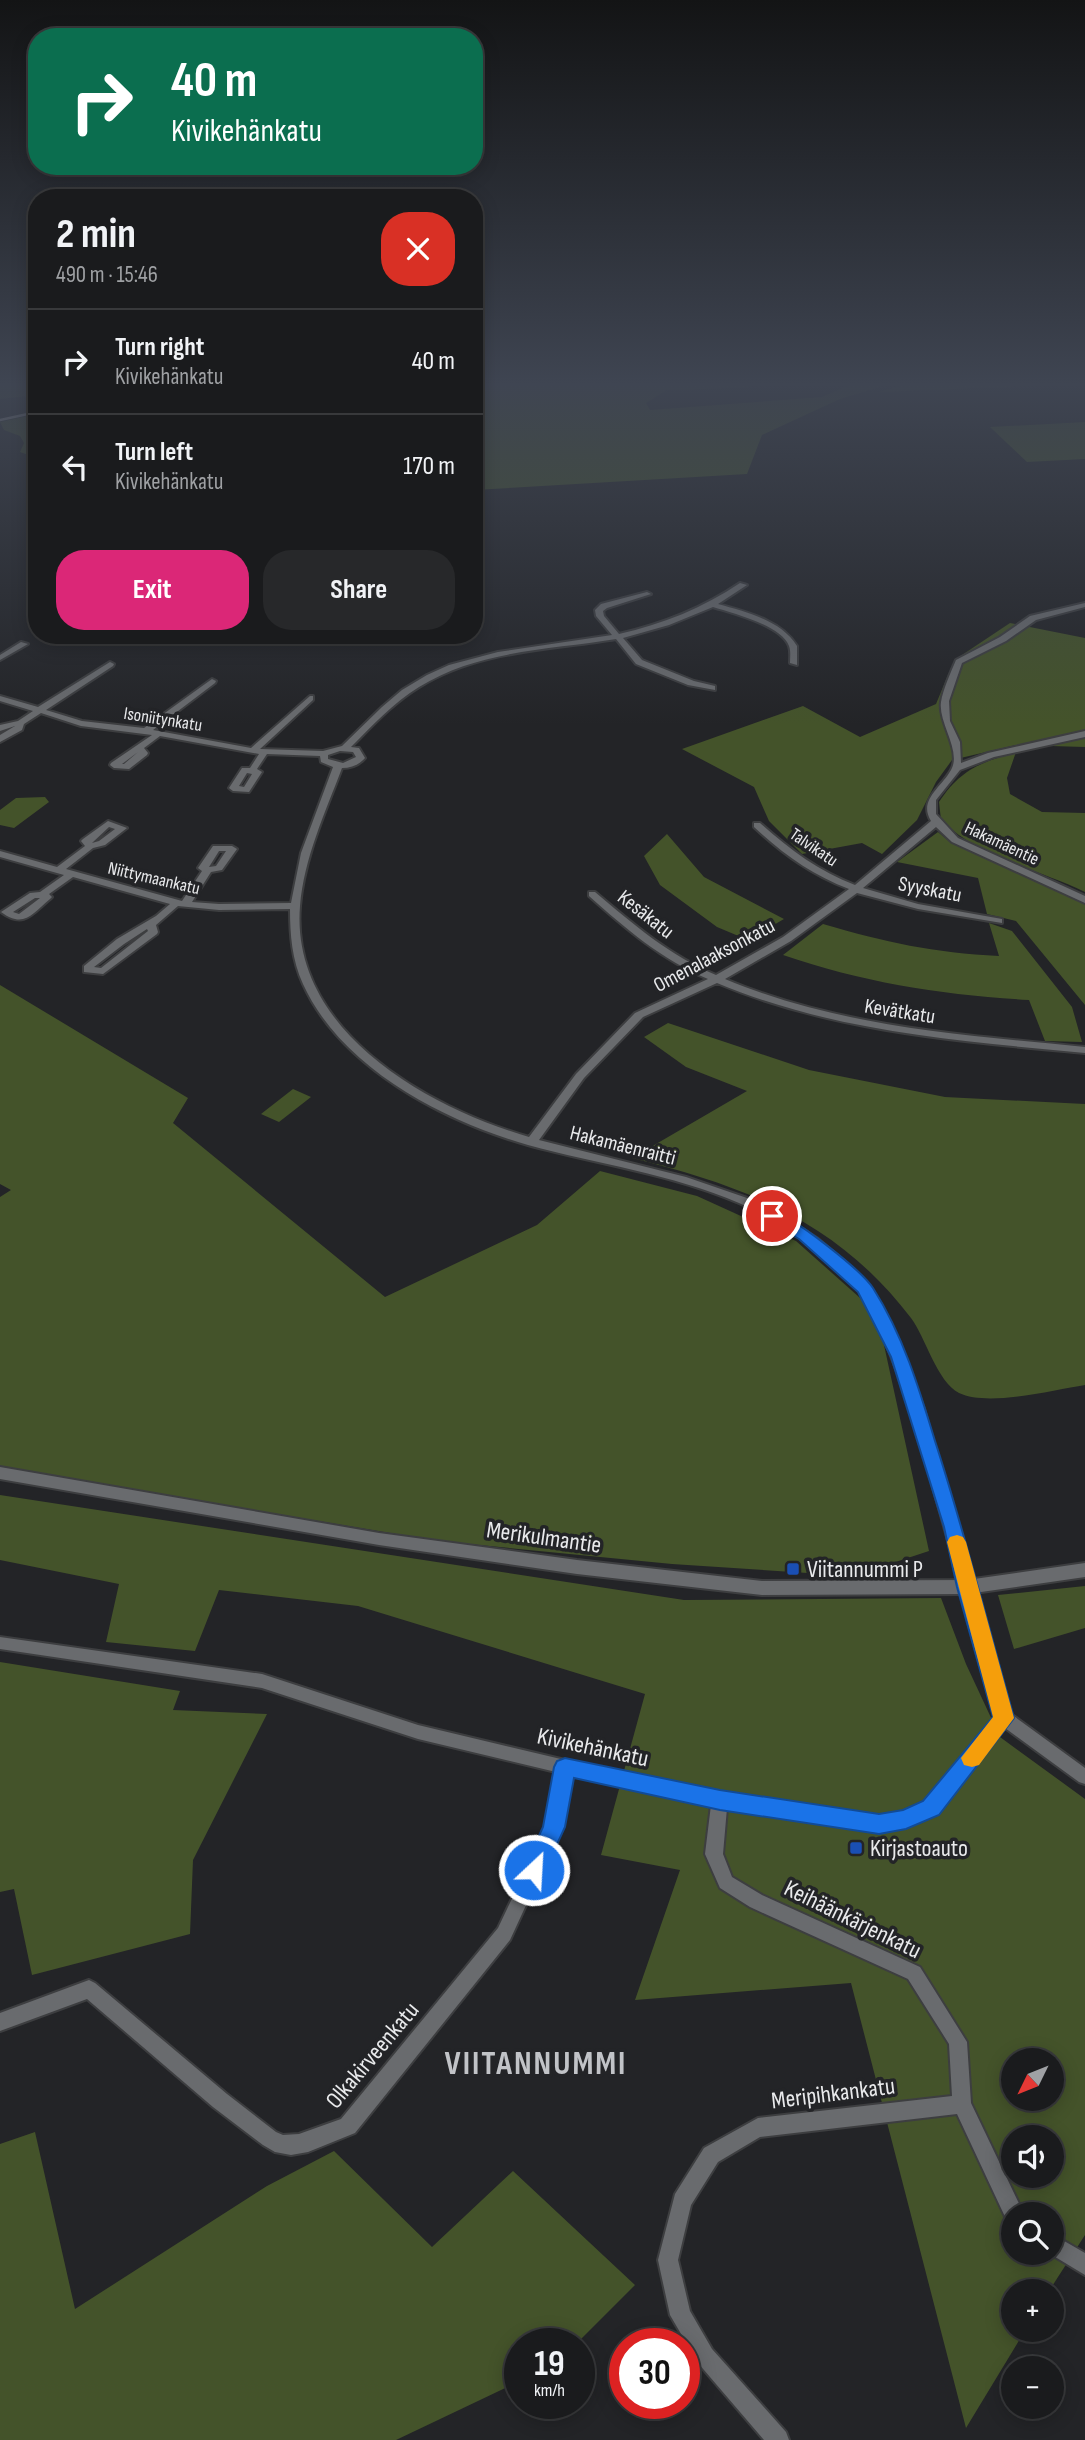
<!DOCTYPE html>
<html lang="en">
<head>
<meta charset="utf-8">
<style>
  :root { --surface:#1a1b1d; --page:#27282a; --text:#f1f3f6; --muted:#9fa1a4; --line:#38393b; --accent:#db2777 }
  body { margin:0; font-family:"Sofia Sans Condensed",sans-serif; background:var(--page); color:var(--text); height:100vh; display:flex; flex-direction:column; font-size:26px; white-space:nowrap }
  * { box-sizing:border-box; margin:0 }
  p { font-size:23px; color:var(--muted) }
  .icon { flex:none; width:38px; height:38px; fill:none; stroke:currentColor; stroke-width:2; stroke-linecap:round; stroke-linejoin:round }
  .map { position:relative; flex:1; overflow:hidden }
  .drawer { position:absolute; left:28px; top:189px; width:455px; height:455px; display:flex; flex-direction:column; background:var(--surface); border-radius:28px; box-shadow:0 4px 18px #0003,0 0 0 2px var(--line) }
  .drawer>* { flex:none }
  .hud { position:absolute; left:28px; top:28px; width:455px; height:147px; border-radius:28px; box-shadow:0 4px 18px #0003,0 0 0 2px var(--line); background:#0b6e4f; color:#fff; overflow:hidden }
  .needle { width:46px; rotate:227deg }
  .tools { position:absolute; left:1001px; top:2048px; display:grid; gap:14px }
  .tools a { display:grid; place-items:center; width:63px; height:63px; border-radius:50%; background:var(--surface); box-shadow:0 4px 18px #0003,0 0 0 2px var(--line); font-size:35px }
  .speed { position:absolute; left:504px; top:2328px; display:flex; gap:14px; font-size:35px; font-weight:700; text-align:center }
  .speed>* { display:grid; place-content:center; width:91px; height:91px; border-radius:50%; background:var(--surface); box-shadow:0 4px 18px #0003,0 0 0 2px var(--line); line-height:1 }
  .speed small { font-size:18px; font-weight:400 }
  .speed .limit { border:10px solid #d22; background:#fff; color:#111 }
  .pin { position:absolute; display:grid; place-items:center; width:60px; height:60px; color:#fff; margin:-30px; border:4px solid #fff; border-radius:50%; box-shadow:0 2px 7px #0007 }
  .me { position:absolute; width:77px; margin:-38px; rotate:25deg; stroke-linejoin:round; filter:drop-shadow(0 0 5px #0008) }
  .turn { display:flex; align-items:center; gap:24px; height:147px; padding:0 28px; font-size:32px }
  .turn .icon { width:91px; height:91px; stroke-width:2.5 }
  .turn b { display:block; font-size:49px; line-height:60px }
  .round { display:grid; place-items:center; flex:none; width:74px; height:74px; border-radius:28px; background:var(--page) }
  .head { display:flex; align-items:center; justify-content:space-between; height:119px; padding:0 28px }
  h1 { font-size:42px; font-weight:700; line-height:52px }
  .primary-button { display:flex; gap:14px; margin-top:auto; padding:14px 28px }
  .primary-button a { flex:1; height:80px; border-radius:28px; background:var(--accent); color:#fff; font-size:28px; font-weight:700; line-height:80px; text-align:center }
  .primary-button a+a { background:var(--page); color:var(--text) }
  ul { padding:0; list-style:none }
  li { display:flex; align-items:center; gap:21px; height:105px; padding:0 28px; border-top:2px solid var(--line) }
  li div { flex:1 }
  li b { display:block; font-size:26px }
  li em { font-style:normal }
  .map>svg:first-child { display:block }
</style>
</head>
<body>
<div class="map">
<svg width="1085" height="2440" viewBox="0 0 1085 2440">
  <rect width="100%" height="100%" fill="#232427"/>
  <!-- green -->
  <path fill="#44532a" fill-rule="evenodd" d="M0,383H37V395L0,399Z
    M474,383H770L741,388L667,390L646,403L650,410L822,397L854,383H893L840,399L762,435L747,474L474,490Z
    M910,383H1085V384L879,392Z
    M37,414V458L20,452L24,443L20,436L4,430L0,422Z
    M1085,422V459L1027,462L990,427Z
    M1010,623L1085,638V747L1016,745L952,760L936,782L917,820L882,854L862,843L802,854L769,821L754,787L682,749L803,706L860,737L936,704L948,675L959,657Z
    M1016,752L1007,778L1010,794L1042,812L1085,813V892C1036,868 981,859 941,820L939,802C961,769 980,763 1016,752Z
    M45,797L49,802L14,828L0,825V810L16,798Z
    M938,832L950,842L1061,890L1085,903V1005L1016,921L987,914L978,878L897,862Z
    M667,834L704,877L784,919L748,940L717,927L660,885L644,856Z
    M989,923L1012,931L1072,1007L1082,1042L1045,1041L1029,1000C944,995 864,983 783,955L823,924C885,942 934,953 999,956Z
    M0,985L188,1098L173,1123L385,1297L537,1225L600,1171L697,1196L796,1241L877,1313L929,1551L853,1576L672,1564L438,1541L0,1468V1197L11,1190L0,1184Z
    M668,1023L809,1070L945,1097L1085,1104V1385C1053,1390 988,1407 959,1393C937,1382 925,1336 911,1318C837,1221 745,1186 632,1158L747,1091L686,1067L644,1037Z
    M293,1089L311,1097L279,1122L261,1114Z
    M0,1495L684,1600L941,1598L966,1664L1000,1737L1085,1799V2235L1049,2291H1013V2329H1026L966,2428L851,1983L635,2000L680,1870L601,1855L645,1694L358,1606L219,1590L195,1651L106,1642L119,1584L0,1560ZM1013,2060H1052V2098H1013ZM1013,2137H1052V2175H1013ZM1013,2214H1052V2252H1013Z
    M1085,1586V1628L1014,1649L998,1595Z
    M0,1662L180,1691L173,1710L267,1714L193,1860L190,1934L32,1975L14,1889L0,1892Z
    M35,2132L75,2309L267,2186L334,2151L432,2247L513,2171L635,2285L577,2343H520V2381L396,2440H0V2144Z"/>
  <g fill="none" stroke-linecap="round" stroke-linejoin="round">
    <defs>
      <path id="minor" d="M740,583L747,585L718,604C746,612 781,620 797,646V665L790,663C790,657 791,651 789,646C781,625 732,613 713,607L669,625L623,638L642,660L694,681L715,686V690L688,685L636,664L616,639C550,650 478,650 419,687C393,703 373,725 351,747L359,748L365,758C359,765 351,768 342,768C325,813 304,858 300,906C290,1030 426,1107 529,1137L576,1074L635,1013L708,979C662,960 625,928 589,896V892H595C633,924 670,956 716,975L783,937L849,889C812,875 783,854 754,827V823H760C789,849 818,871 855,885L931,821C918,800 941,788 951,770C962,751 938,723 941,702C943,689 951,672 956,660L1000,637L1030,616L1085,603V607L1036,620L1006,641L962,663L949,701L950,721L960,742L961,763L988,753L1085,731V737L994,757L960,770L936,800V814L958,838L1085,896V903L952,842L936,827L863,888L918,904L1002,919V923L918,909L857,893L791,941L725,979C839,1027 963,1035 1085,1047V1053C960,1041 834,1032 717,983L643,1017L584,1078L539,1140L686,1177L747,1198L776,1212L818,1239L844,1261L868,1284L897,1339L924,1409L1011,1714L1085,1768V1784L1079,1782L1005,1728L937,1813L906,1827L879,1832L727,1808L723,1854L732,1877L762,1895L920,1967L967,2042L971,2103L1024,2214H1013V2224L1007,2221L957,2114L760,2137L718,2162L691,2205L678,2260L690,2311L712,2349L786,2432L789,2440H764L698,2363L670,2315L658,2260L675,2194L704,2148L758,2118L952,2096L949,2044L908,1979L750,1907L720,1888L705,1854L711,1805L572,1776L562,1827L510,1940L355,2133L308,2152L291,2155L275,2152L263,2145L213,2107L87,1999L0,2031V2013L89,1980L95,1983L227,2094L276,2132L283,2135L299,2134L341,2119L498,1928L546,1827L556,1772L418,1739L262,1688L0,1649V1637L262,1674L418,1725L565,1760L720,1793L879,1816L904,1813L925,1803L996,1717C976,1646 958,1575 938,1505C925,1459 913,1413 896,1369C888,1348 872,1306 858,1289C826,1253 783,1222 739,1203C672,1174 597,1164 528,1145C444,1121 341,1068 303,984C292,960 290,935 290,909L219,910L178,906L156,925L158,932L157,934L103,974L84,972V966L117,939L156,916L170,904L73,877L49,894L52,897L50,899C32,914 24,929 1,912L30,893L40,892L64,875L0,857V851L57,867L85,846L81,841L83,839L108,821L127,828L105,845L93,848L66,869L182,901L202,871L198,868L213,846H232L237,849L222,870L211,872L192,902L219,904L291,903L301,853L333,767L321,762L320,756L267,754L257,769L262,772L249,792L233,791L229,788L242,768H250L259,754L160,736L144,748L148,753L147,755L129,769L114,768L110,765L111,763L152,735L81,726L41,713L24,724L22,730L0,742V735L15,726L0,731V725L18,721L33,711L0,701V696L38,707L110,662L114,664L113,666L46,710L82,721L144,728L212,679L216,681L215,683L153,730L251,748L310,696H313V700L260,749L323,751L342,746L382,707L402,690L427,675L449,665L498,652L612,635L596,616L595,610L601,604L647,592L651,594L607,608L603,611L604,616L619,634C663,624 703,608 740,583ZM340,751L353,752L356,757L343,763L328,759V755ZM138,752L124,764H122ZM247,773L252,774L244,787L239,786ZM109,827L115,829L99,841L92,843ZM219,851H226L216,866L209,867ZM35,898H40L19,914L13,912ZM147,929L148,931L101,968L94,967L124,944Z
        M21,642L28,644L0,660V655Z
        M1052,2234L1085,2253V2275L1047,2252H1052Z"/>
      <path id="tertiary" d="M0,1467L379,1533L577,1560L762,1581L967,1580L1085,1563V1577L967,1594L762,1595L577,1574L379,1545L0,1479Z"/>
    </defs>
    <!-- minor casing -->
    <use href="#minor" stroke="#3d3e40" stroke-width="4"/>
    <!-- tertiary casing -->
    <use href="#tertiary" stroke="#3d3e40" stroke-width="4"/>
    <!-- minor -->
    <use href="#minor" fill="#696b6e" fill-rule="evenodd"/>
    <!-- tertiary -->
    <use href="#tertiary" fill="#696b6e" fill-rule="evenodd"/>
    <!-- rail -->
    <path stroke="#c3c4c6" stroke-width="2.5" d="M0,420L37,412"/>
  </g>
  <!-- sky -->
  <linearGradient id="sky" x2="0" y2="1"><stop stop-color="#131415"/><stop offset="0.53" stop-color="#3f4552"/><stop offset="1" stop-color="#3f4552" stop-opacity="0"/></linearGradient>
  <rect width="1085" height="725" fill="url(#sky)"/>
  <!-- route -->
  <path fill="#1a73e8" stroke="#114b97" stroke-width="2" d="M772,1211C793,1216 861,1270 873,1288C903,1335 919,1388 935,1441C965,1533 988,1626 1014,1718L939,1815L906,1829L879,1834L720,1810L574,1778L565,1827L542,1877L534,1880L526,1877L523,1870L543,1827L554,1767L557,1761L565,1758L720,1790L879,1814L903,1810L923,1801L993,1717L957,1587L944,1527L891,1357L858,1292L799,1239L766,1220L764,1216Z"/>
  <!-- slow -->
  <path fill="#f59e0b" d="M957,1535L963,1537L966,1542L1014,1718L979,1765L972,1767L964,1765L961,1758L993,1717L947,1542L950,1537Z"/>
  <!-- markers -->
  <g fill="#1a4fb4" stroke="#232427" stroke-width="2.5">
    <rect x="786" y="1562" width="14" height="14" rx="3.5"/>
    <rect x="849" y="1841" width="14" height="14" rx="3.5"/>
  </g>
  <g text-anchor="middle" stroke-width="7" stroke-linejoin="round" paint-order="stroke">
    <!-- far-street labels -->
    <g font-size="18" fill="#e9eaec" stroke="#232427">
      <text transform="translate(163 719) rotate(9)" y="6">Isoniitynkatu</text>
      <text transform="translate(1002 843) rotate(25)" y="6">Hakamäentie</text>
      <text transform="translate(814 847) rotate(34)" y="6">Talvikatu</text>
      <text transform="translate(154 878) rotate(13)" y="6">Niittymaankatu</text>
    </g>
    <!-- street labels -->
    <g font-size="21" fill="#e9eaec" stroke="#232427">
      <text transform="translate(930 889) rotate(11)" y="7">Syyskatu</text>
      <text transform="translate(646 914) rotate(38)" y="7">Kesäkatu</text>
      <text transform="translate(714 955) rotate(-28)" y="7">Omenalaaksonkatu</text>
      <text transform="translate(900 1011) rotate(9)" y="7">Kevätkatu</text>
      <text transform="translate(623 1145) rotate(14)" y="7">Hakamäenraitti</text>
    </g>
    <!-- near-street labels -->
    <g font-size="24" fill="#e9eaec" stroke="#232427">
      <text transform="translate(544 1537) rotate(8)" y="8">Merikulmantie</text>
      <text transform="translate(593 1747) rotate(12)" y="8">Kivikehänkatu</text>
      <text transform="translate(853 1919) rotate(26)" y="8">Keihäänkärjenkatu</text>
      <text transform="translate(372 2055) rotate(-50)" y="8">Olkakirveenkatu</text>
      <text transform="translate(833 2093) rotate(-7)" y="8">Meripihkankatu</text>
    </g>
    <!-- near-poi labels -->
    <g font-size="24" fill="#e9eaec" stroke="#232427" text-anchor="start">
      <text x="807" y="1577">Viitannummi P</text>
      <text x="870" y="1856">Kirjastoauto</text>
    </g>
    <!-- near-district labels -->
    <g font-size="33" font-weight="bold" letter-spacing="2" fill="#c1c3c7" stroke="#232427">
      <text x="536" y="2074">VIITANNUMMI</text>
    </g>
  </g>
</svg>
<div class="tools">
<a><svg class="needle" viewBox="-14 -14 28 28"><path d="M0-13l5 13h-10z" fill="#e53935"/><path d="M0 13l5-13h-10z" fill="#9fa1a4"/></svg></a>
<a><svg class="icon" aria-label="sound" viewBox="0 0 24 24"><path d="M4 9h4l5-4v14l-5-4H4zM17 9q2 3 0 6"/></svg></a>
<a><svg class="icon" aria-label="search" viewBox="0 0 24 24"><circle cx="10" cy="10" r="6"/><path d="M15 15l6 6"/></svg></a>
<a>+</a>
<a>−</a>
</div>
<div class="speed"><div>19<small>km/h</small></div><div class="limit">30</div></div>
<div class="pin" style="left:772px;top:1216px;background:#d93025"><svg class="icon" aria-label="arrive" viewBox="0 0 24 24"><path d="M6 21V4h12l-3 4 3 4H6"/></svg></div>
<svg class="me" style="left:534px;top:1870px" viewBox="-20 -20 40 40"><circle r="17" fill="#1a73e8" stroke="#fff" stroke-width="3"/><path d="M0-11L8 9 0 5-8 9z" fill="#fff"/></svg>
<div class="hud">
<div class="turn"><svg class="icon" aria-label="right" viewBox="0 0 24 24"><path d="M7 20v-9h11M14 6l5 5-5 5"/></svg><div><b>40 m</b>Kivikehänkatu</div></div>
</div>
<section class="drawer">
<div class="head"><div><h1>2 min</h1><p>490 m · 15:46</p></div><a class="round" style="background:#d93025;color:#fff"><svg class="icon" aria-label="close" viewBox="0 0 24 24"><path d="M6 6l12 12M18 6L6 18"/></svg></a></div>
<ul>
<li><svg class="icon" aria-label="right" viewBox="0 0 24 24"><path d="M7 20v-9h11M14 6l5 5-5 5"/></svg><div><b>Turn right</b><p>Kivikehänkatu</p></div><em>40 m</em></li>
<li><svg class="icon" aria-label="left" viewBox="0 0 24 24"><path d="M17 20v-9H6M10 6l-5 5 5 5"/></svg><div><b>Turn left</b><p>Kivikehänkatu</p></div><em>170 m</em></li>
</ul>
<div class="primary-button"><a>Exit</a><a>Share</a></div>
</section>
</div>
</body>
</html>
